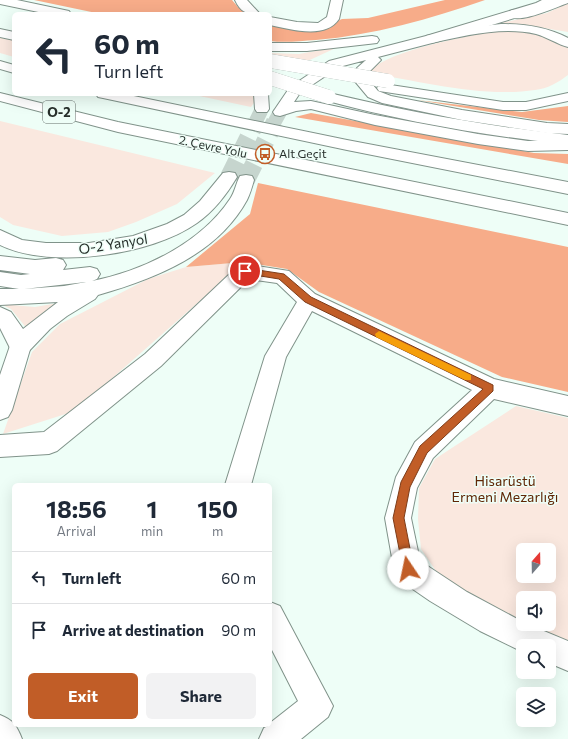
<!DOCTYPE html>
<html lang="en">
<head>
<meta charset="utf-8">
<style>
  :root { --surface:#fff; --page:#f2f2f3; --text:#1f2937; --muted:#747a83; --line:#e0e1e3; --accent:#c15d27 }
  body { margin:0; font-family:Commissioner,sans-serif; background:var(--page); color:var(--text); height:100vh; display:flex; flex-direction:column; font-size:15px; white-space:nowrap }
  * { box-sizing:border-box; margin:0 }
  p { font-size:13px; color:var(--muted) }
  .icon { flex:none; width:22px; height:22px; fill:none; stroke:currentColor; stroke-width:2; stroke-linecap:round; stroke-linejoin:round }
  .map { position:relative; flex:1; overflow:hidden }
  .details { position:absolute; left:12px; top:483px; width:260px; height:244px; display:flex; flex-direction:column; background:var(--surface); border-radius:6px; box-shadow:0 4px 16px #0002 }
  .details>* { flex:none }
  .guide { position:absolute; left:12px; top:12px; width:260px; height:84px; border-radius:6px; box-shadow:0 4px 16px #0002; background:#fff; color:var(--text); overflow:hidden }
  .needle { width:26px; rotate:20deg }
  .tools { position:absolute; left:516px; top:543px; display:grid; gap:8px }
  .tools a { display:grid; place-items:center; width:40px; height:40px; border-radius:6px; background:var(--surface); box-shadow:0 4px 16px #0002; font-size:20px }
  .pin { position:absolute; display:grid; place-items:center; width:34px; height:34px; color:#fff; margin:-17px; border:2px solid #fff; border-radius:50%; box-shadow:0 1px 4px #0007 }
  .me { position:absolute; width:44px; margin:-22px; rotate:349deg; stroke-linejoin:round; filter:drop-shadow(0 0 3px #0008) }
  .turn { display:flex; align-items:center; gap:14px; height:84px; padding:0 16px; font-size:18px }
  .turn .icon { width:52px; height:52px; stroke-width:2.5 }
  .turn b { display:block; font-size:28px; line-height:34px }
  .eta { display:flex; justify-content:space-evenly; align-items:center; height:68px; text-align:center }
  .eta b { font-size:24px; font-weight:700; line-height:28px }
  .action { display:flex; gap:8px; margin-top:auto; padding:8px 16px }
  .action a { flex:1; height:46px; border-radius:6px; background:var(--accent); color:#fff; font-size:16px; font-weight:700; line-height:46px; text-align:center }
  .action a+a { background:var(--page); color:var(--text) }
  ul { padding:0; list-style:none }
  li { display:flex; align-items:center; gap:12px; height:52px; padding:0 16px; border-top:1px solid var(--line) }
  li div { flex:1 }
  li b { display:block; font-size:15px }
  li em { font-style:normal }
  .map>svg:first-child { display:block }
</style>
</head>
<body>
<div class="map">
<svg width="568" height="739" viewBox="0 0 568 739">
  <rect width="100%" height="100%" fill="#eefef7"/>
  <!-- green -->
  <path fill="#fae8df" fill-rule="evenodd" d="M568,3V32L519,24L487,26L547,13Z
    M493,31H528L552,37L568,48V75C559,82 547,89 535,90C482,98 420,81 368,73C385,51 464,37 493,31Z
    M0,37L14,39V57L0,53Z
    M338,47L301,64L270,58V53L299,54Z
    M190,94H253L256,100L251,107Z
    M0,121L215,173L177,204L136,222L108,232L62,236L13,225L0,217Z
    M244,262L75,411L3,434L32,352L60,324L148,279L186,267Z
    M64,302L39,316L28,330L11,309L0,304L35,307Z
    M516,406L568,418V644L494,612L444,583L421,549L418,519L419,488L435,459ZM523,550H549V576H523ZM523,598H549V624H523Z"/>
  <!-- forest -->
  <path fill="#f7ac89" d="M34,0H232L238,7L248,14H101Z
    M445,0H485C430,19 374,35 316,40C300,41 285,43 270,41V26L318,30L342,19L368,18Z
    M417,100L522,112L568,106V122L539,120Z
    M311,113L534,153L568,154V164L295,117Z
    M258,183L568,247V392L502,377L319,292L287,269L244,262L186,267L250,214Z"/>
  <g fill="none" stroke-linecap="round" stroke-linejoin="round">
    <!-- major-tunnel-far1 -->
    <path stroke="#c6d5ce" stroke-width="14" stroke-dasharray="14 6" stroke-linecap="butt" d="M255,123L262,109
      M274,123L280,112"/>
    <!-- major-tunnel -->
    <path stroke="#c6d5ce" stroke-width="18" stroke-dasharray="18 8" stroke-linecap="butt" d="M229,177L256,122
      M246,180L275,122"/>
    <defs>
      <path id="minor" d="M235,0H247L260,14C247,14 241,13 235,0Z
        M331,0H343L339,19C325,40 290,29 270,25V17L297,22L318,23L327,17Z
        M554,0H568V3C556,7 515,27 506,14L512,10L531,9Z
        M245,264L289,271L315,294L494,379L568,396V416L494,399L433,458L417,488L411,518L420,561L467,592L523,622V624H527L568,641V671L549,663V646H523V652L480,631L430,601L398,579L394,569L385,518L396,477L415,442L472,390L312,311L286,357L251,485H225L265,356L297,302L277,283L249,279L161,366L57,451L49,454L0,457V435L44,432L145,354L238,266Z
        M20,337L28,340L31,346L12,410L8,417L0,420V375L12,340Z
        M270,602L280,606L333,706L328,717L301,739H259L264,728L270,725V723L298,701L270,646Z
        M0,715C13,720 17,726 22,739H0Z"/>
      <path id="major" d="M542,0H556L544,9L436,42L378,57L381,60L369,72L367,78L378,91L391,96L462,110L547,123L568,124V134L547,133L462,120L382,103L368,97L353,79L357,68L366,60L339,67L300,93L294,102L311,101L375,115L478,134L528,141L568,140V150L528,151L478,144L375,125L311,109L296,111L280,116L275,115L273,112L290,87L329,61L426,36L536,3Z
        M229,172L235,173L237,177C227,194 214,211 197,223C152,255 51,270 0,245V230L22,240L46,243H89L133,236L167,224L184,215L200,201L223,173Z
        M246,175L252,176L254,180C252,187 250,194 247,200C217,255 154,279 98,295L95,299L67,316L50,329L28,352L20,355L12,352L0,328V307L11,312L23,329L58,302L0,305V289H19L0,286V272L21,275L30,274L0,270V256L35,260L56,258L63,260L66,265L63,270L90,267L97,269L100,274L97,279L92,281C143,271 201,243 230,199C235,192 236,183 240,176ZM86,282L64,286L24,289Z"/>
      <path id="highway" d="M0,0H17L69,11L71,14H48L0,4Z
        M501,24C525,24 547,27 568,38V47C557,44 547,37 536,34C502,26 464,36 431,43L425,39L426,36L465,28Z
        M0,29L14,32V40L0,37Z
        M372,36L377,37L379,40L377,43L307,51H270V43H307Z
        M0,61L14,65V73L0,69Z
        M384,84L503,102H526L568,93V101L526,110H503L379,91L377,88L379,85Z
        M0,93L118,122L568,213V225L118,132L0,101Z
        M329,93C408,112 487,126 568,135V145C485,135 404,122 324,100L322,97L324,94Z
        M96,94H124L347,140L568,182V194L347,150L103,98L98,97Z
        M254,94H268L269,109L267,112H257L255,109Z"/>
    </defs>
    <!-- minor casing -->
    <use href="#minor" stroke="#80938a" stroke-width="2"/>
    <!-- major casing -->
    <use href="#major" stroke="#80938a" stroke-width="2"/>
    <!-- highway casing -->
    <use href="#highway" stroke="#80938a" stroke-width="2"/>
    <!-- minor -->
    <use href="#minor" fill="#fff" fill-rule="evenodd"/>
    <!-- major -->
    <use href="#major" fill="#fff" fill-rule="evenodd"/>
    <!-- highway -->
    <use href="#highway" fill="#fff" fill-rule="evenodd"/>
    <defs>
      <path id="highway-bridge" d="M270,61L388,81
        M270,78L329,97"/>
    </defs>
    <!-- highway-bridge casing -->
    <use href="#highway-bridge" stroke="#80938a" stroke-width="14" stroke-linecap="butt"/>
    <!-- highway-bridge -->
    <use href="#highway-bridge" stroke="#fff" stroke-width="14"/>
  </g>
  <!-- route -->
  <path fill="#c15d27" stroke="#7d3c19" d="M245,268L284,274L311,297L493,385V391L427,453L410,487L404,518L414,569L412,573L408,574L404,573L403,569L393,518L401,482L420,446L483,389L305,302L279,279L242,273L241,271Z"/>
  <!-- slow -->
  <path fill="#f59e0b" d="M379,331L471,375V380H465L376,337L375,334Z"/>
  <!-- icons -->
  <defs>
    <symbol id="bus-ring" viewBox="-11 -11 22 22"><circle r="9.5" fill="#eefef7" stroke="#c15d27" stroke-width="1.5"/><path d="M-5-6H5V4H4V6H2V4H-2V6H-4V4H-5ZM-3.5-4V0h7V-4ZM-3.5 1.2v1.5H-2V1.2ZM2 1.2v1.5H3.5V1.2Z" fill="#c15d27"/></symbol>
  </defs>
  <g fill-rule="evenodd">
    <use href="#bus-ring" x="254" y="143" width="22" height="22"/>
  </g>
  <g text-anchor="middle" stroke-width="3" stroke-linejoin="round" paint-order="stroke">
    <!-- far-street labels -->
    <g font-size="12" fill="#272f2b" stroke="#eefef7">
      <text transform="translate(213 147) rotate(12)" y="4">2. Çevre Yolu</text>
    </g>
    <!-- far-poi labels -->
    <g font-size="12" fill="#272f2b" stroke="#eefef7" text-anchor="start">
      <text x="279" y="158">Alt Geçit</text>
    </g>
    <!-- shield labels -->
    <rect fill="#eefef7" stroke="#636d68" stroke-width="1" x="43" y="101" width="32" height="22" rx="3"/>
    <g font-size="13" font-weight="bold" fill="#272f2b">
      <text x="59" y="117">O-2</text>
    </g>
    <!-- street labels -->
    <g font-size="14" fill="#272f2b" stroke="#eefef7">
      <text transform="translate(113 244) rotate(-9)" y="5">O-2 Yanyol</text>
    </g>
    <!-- park labels -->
    <g font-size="14" fill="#602705" stroke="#eefef7">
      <text x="505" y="486">Hisarüstü<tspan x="505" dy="16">Ermeni Mezarlığı</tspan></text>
    </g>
  </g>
</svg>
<div class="tools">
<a><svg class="needle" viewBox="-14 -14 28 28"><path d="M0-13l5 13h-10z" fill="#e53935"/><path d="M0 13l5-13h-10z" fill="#747a83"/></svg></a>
<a><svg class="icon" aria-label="sound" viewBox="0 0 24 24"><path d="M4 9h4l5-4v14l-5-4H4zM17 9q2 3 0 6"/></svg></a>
<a><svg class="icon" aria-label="search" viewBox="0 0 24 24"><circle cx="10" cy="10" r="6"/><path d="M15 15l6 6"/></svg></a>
<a><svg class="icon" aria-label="layers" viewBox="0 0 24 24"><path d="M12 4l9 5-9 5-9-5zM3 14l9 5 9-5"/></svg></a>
</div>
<div class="pin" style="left:245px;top:271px;background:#d93025"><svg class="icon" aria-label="arrive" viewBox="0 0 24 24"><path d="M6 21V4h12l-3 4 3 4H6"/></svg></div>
<svg class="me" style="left:408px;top:569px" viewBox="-20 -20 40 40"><circle r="19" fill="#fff"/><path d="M0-13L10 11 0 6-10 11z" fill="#c15d27"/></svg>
<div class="guide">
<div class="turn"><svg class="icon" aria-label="left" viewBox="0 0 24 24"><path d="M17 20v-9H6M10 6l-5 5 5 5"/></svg><div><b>60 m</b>Turn left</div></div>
</div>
<section class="details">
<div class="eta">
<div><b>18:56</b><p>Arrival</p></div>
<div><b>1</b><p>min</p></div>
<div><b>150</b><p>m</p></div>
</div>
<ul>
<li><svg class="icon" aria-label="left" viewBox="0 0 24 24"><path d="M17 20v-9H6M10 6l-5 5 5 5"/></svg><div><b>Turn left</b></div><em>60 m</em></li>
<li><svg class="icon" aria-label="arrive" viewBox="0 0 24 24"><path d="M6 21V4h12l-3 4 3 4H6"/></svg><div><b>Arrive at destination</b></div><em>90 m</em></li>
</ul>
<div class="action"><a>Exit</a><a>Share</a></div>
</section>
</div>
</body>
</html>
